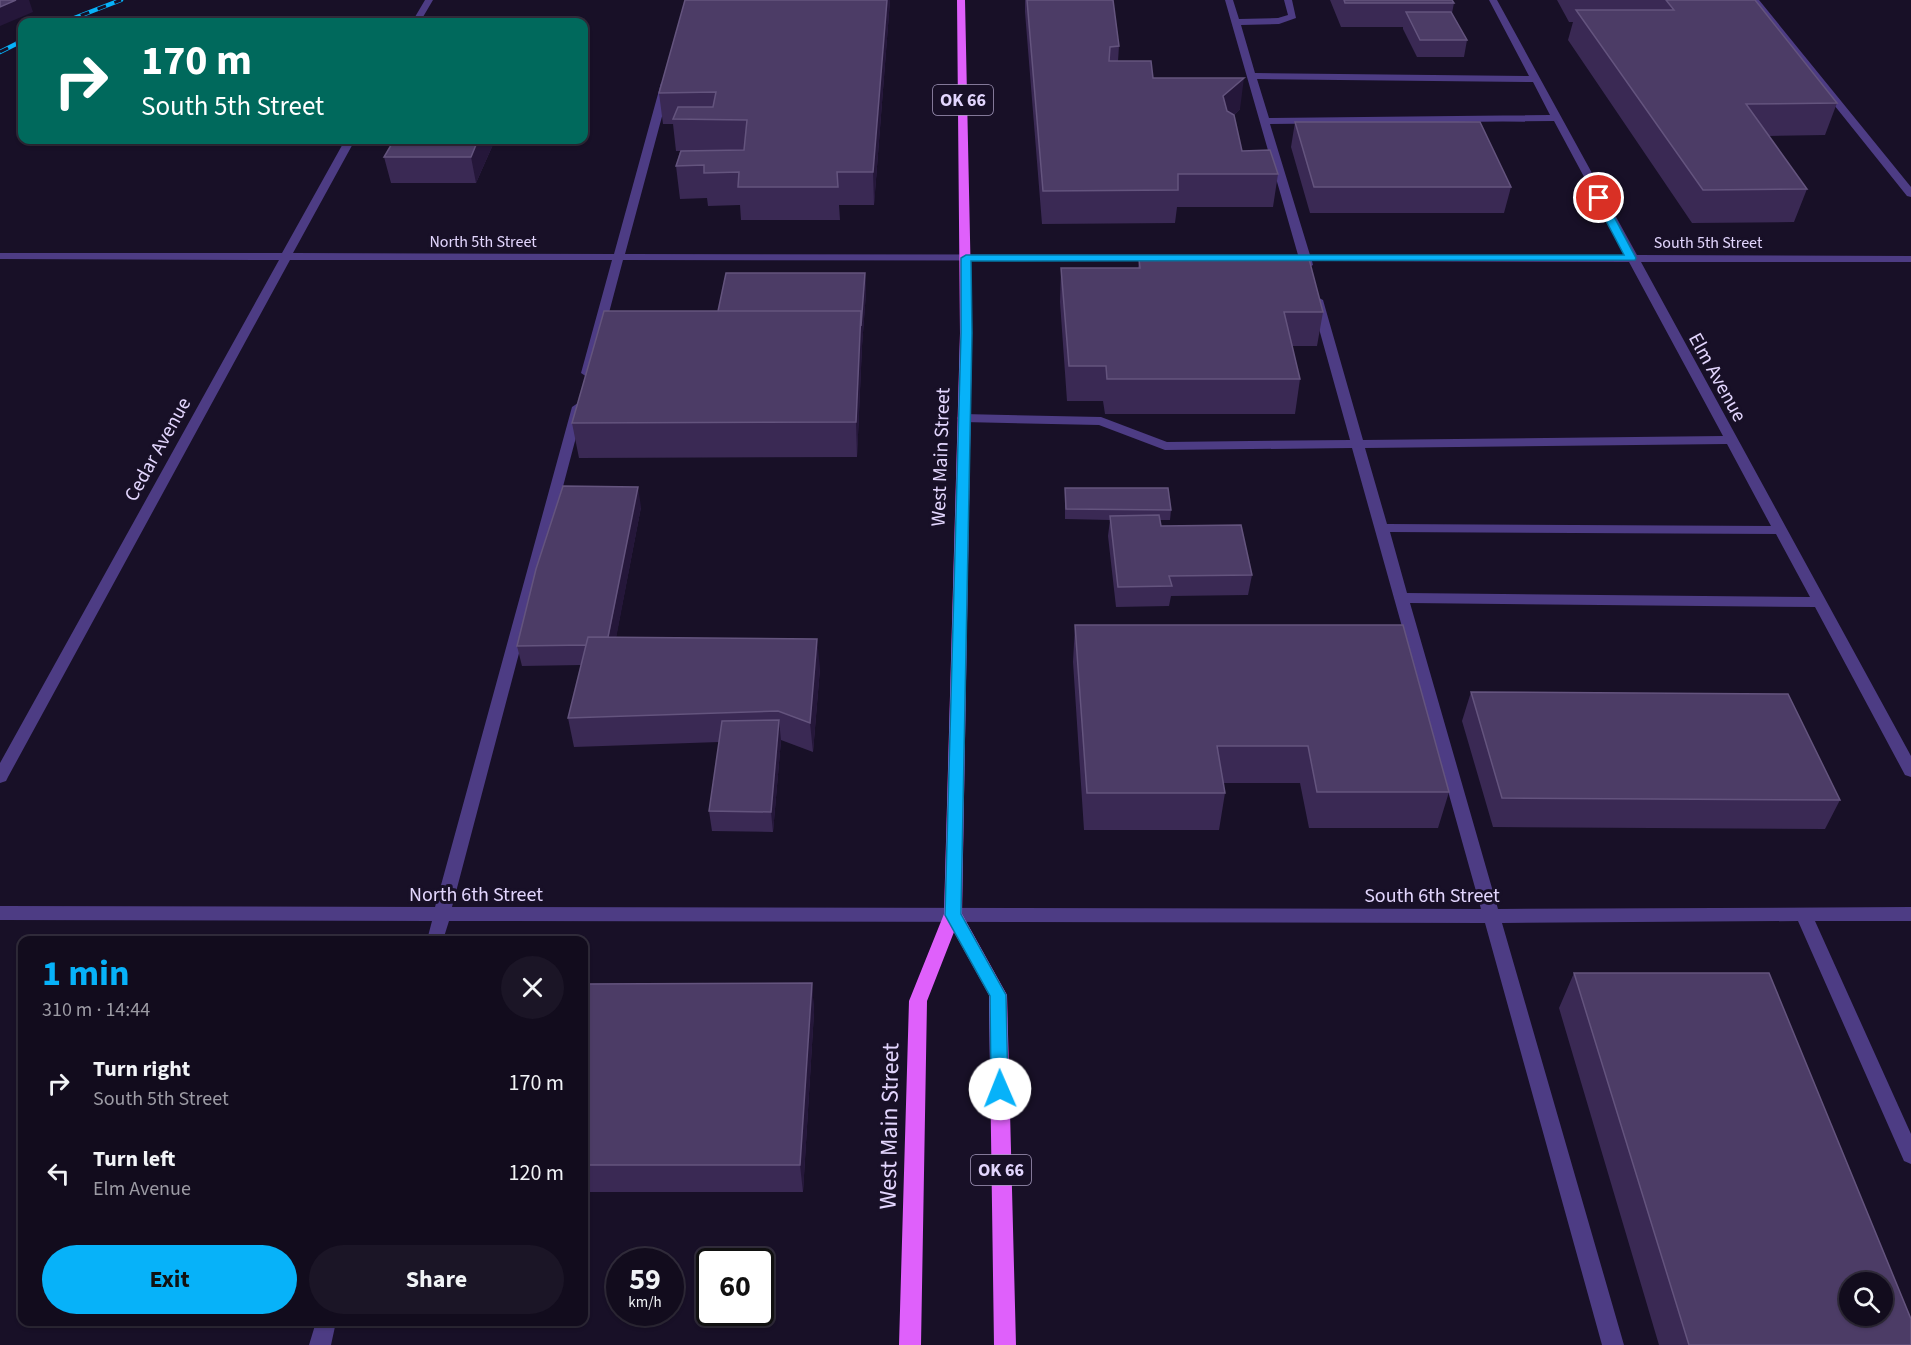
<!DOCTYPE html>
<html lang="en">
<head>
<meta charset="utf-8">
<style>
  :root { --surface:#120c1d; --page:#1b1526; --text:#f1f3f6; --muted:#9c9ba4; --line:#312c3b; --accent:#07b2f9 }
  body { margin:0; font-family:"Source Sans 3",sans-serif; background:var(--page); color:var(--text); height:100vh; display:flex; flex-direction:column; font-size:22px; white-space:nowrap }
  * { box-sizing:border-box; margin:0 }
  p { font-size:20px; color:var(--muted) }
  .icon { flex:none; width:33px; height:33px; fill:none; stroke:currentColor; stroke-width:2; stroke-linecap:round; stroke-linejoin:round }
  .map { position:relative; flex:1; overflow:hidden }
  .panel { position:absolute; left:18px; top:936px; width:570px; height:390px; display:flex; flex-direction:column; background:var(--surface); border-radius:12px; box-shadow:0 2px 4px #0004,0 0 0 2px var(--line) }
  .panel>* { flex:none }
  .guide { position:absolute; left:18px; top:18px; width:570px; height:126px; border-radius:12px; box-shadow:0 2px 4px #0004,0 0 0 2px var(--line); background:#00695c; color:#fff; overflow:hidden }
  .buttons { position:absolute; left:1839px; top:1272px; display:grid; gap:12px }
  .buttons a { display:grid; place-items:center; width:54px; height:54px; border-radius:50%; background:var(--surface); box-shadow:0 2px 4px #0004,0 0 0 2px var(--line); font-size:30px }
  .speed { position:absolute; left:606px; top:1248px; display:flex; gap:12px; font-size:30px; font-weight:700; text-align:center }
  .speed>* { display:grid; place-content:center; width:78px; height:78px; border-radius:50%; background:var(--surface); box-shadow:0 2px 4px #0004,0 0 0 2px var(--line); line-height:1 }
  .speed small { font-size:15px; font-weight:400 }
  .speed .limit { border:3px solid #111; border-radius:9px; background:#fff; color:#111 }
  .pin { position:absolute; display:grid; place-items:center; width:51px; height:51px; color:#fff; margin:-26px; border:3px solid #fff; border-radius:50%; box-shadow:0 2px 6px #0007 }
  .me { position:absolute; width:66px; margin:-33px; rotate:359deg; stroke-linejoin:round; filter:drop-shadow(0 0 4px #0008) }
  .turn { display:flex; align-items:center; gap:21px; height:126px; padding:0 24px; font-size:27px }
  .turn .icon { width:78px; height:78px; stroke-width:2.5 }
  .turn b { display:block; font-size:42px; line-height:51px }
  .round { display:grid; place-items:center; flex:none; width:63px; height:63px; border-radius:32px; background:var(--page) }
  .summary { display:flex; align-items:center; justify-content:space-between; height:102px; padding:0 24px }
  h1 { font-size:36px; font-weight:700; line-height:45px; color:var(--accent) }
  .action { display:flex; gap:12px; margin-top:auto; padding:12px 24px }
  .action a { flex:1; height:69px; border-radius:36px; background:var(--accent); color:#111; font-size:24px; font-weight:700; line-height:69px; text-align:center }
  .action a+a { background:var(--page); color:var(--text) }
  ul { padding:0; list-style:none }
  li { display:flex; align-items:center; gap:18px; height:90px; padding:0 24px }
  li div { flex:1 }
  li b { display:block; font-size:22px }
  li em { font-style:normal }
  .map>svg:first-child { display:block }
</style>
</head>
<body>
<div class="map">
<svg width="1911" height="1345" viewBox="0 0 1911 1345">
  <rect width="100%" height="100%" fill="#181027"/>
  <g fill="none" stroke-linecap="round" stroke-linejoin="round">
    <!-- minor -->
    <path fill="#4d3c84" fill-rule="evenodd" d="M425,0H433L420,22H412Z
      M1225,0H1233L1239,19L1278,18L1288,15L1284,0H1292L1296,18L1279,24L1241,25L1255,73L1529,76L1489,0H1497L1637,255L1911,256V262H1641L1911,756V777L1905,775L1815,607L1410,603L1498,909L1911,907V921H1815L1911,1134V1164L1904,1161L1798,921L1502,923L1624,1345H1602L1485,923L449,921L443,940H427L432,921L0,920V906L435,907L572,407L578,403L584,407L452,907L1481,909L1352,448L1165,450L1099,425L963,422L957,418L963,414L1101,417L1167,442L1350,440L1311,300L1317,297L1323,300L1363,440L1723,436L1629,262L1312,261L1313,265L1307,268L1303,267L1300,261L623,260L593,373L587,377L581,373L612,260H290L8,777L6,781L0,783V763L279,260L0,259V253H282L345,140H355L293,253L614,254L661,83L666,80L671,83L625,254L1298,255ZM1257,79L1533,82L1550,115L1269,118ZM1554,121L1626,255H1310L1270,124ZM1727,444L1771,526L1387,524L1365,448ZM1390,532L1776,534L1810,597L1407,593Z
      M1750,0H1759L1911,187V197L1907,196Z
      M316,1322H336L331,1345H309Z"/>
    <!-- major -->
    <path fill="#df60fb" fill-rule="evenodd" d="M957,0H965L972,333L962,914L1007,995L1016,1345H994L989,995L954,932L927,1001L921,1345H899L909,1001L944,914L960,333Z"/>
    <defs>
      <path id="rail" d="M64,22L121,0
        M0,52L22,41"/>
    </defs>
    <!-- rail casing -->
    <use href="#rail" stroke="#07b2f9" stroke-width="4.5"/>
    <!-- rail -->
    <use href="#rail" stroke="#181027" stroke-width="3" stroke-dasharray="9" stroke-linecap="butt"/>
  </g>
  <!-- wall -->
  <path fill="#3a2954" d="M685,0H890L874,205H839L840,220H741L740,205L708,206L707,198L680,199L676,166L680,151H676L673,124H663L659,93Z
    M1025,0H1113L1119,46L1118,61L1153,78L1240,109L1234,115L1242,151L1278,174L1273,207H1177L1175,223L1042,224L1025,12Z
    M1330,0H1452L1454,3L1452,13L1467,40L1464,57H1417L1403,29V27H1341Z
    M1557,0H1755L1837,103L1825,135L1768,136L1807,189L1794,222L1692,223L1568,40L1573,22H1569Z
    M1295,122L1511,187L1504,213H1310L1291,147Z
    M394,140H495L476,183H391L384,157Z
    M1139,259L1323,312L1317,346H1292L1300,379L1295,414H1105L1103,401H1067L1060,302L1061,268H1138Z
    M865,273L866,292L862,346L857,457L579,458L572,423L718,311Z
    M1065,488L1171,510L1170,520H1160L1161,526L1252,575L1248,595L1171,596L1169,606L1116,607L1108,536L1110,520L1065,519Z
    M641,507L616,637L820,668L813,752L781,740L773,832L712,831L709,811L719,742L574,747L568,718L581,665L522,666L517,646Z
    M1075,625L1449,792L1438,828H1309L1300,783H1223L1225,793L1219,830H1084L1073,662Z
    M1471,692L1840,800L1825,829L1493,827L1462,721Z
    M1574,973L1911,1345H1659L1559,1008Z
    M812,983L814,1012L803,1192H584V994Z"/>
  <!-- shaded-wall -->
  <path fill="#25173a" d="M16,0H29L33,12L0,26V7Z
    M887,0H890L874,205L873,172Z
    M1244,78L1240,109L1220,127L1223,96Z
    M478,140H495L476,183L471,157Z
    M865,273L866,292L862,346L857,457L856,422L861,311Z
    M638,487L641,507L611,665L607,645Z
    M817,639L820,668L813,752L810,723Z
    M779,720L781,740L773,832L771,812Z
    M812,983L814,1012L803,1192L800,1165Z"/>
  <!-- building -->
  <path fill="#4c3c66" stroke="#64547e" stroke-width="1.5" fill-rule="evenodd" d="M0,0H16L0,7Z
    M685,0H887L873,172H837L838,187H738L739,172L704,173V165L676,166L681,151L744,150L747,120L673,119L678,107H713L716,92L659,93Z
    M1027,0H1113L1119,46L1110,47L1109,61H1151L1153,78H1244L1223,96L1227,111L1234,115L1242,151L1270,150L1278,174H1178V190L1043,191Z
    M1344,0H1452L1454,3H1345Z
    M1666,0H1755L1837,103L1746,104L1807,189L1703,190L1576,10H1674Z
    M1406,12H1451L1467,40H1420Z
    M1295,122H1480L1511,187H1314Z
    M394,140H478L471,157H384Z
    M1139,259H1309L1323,312H1284L1300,379H1107L1106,366H1069L1061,268H1140Z
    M726,273H865L861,326V311H718Z
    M604,311H861L856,422L572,423Z
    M563,486L638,487L608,637H588L586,645L517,646L536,569Z
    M1065,488H1168L1171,510L1066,509Z
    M1159,515L1161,526L1241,525L1252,575L1169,576L1172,586L1118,587L1110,516Z
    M1075,625H1403L1449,792H1317L1308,746H1217L1225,793H1087Z
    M588,637L817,639L810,723L778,711L568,718Z
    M1471,692L1788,694L1840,800L1502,798Z
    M779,720L771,812L709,811L722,721Z
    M1574,973H1769L1911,1319V1345H1689ZM1850,1282H1882V1316H1850Z
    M812,983L800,1165H584V994L585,984Z"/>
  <!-- route -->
  <path fill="#07b2f9" stroke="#0574a2" stroke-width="1.5" d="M1599,195L1604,198L1636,258L1635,260L971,261L972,333L961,914L1006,995L1008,1089L1006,1094L1000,1096L994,1094L991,1089L990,996L945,915L961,333V258L966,255H1624L1594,198Z"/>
  <g text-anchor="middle" stroke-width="6" stroke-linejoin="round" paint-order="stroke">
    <!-- far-street labels -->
    <g font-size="16" fill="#e3d6fe" stroke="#181027">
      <text x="483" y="247">North 5th Street</text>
      <text x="1708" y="248">South 5th Street</text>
    </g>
    <!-- shield labels -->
    <g fill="#181027" stroke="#a69bbe" stroke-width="1.5">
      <rect x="933" y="85" width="60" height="30" rx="4.5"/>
      <rect x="971" y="1155" width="60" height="30" rx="4.5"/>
    </g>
    <g font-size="18" font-weight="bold" fill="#e3d6fe">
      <text x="963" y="106">OK 66</text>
      <text x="1001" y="1176">OK 66</text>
    </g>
    <!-- street labels -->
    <g font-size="20" fill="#e3d6fe" stroke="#181027">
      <text transform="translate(1718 377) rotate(61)" y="7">Elm Avenue</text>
      <text transform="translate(157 449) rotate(-61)" y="7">Cedar Avenue</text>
      <text transform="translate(940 457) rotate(-88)" y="7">West Main Street</text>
      <text x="476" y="901">North 6th Street</text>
      <text x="1432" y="902">South 6th Street</text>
    </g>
    <!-- near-street labels -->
    <g font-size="24" fill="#e3d6fe" stroke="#181027">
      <text transform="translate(889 1126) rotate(-89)" y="8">West Main Street</text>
    </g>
  </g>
</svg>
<div class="buttons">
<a><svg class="icon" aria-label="search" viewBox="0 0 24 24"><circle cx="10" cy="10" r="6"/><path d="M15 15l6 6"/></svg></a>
</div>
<div class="speed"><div>59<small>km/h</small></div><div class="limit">60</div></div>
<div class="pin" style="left:1599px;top:198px;background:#d93025"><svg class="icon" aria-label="arrive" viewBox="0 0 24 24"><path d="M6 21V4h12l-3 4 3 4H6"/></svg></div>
<svg class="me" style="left:1000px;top:1089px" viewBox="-20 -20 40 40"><circle r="19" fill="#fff"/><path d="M0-13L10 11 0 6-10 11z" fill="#07b2f9"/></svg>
<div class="guide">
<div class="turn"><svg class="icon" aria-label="right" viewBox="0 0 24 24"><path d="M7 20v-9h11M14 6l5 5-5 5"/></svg><div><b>170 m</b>South 5th Street</div></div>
</div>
<section class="panel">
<div class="summary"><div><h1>1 min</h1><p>310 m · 14:44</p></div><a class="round"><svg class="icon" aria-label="close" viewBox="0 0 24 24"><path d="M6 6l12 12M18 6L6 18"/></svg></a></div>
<ul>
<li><svg class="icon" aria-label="right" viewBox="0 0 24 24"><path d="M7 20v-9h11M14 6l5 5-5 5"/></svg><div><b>Turn right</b><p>South 5th Street</p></div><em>170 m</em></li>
<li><svg class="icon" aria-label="left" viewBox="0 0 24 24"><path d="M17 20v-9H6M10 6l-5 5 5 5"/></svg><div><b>Turn left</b><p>Elm Avenue</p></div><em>120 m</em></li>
</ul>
<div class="action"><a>Exit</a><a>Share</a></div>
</section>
</div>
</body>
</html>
